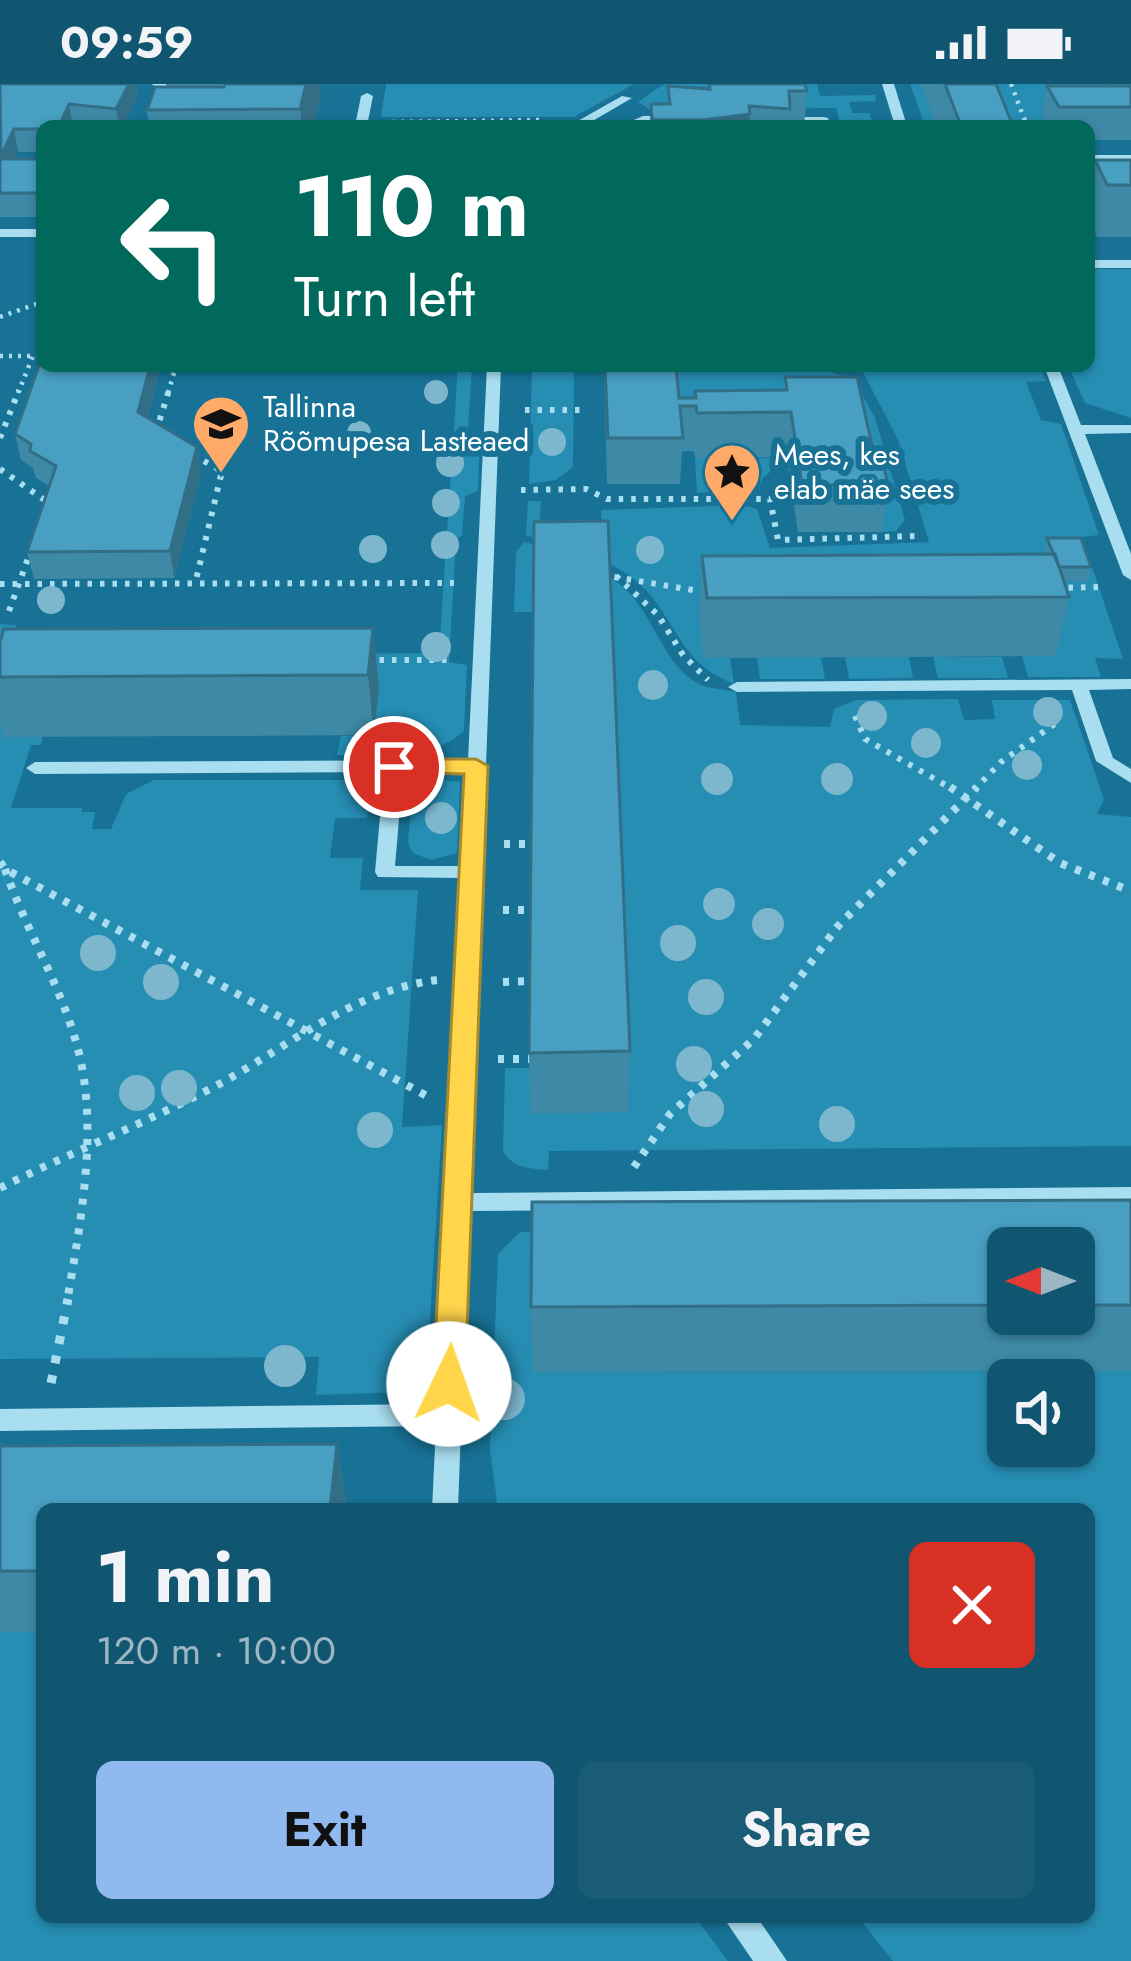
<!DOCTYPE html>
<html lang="en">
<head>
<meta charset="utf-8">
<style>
  :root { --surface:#115670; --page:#1a5c75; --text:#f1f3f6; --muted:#9cb7c3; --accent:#90b9f0 }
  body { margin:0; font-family:Jost,sans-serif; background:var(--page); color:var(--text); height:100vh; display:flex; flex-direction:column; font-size:45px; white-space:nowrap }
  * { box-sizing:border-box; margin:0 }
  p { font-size:39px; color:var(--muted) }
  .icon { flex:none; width:66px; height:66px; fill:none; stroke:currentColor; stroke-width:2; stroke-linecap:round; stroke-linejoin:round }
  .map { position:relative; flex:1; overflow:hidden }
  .details { position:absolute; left:36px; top:1419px; width:1059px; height:420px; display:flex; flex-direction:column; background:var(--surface); border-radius:18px; box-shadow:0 3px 9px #0004 }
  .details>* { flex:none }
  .guide { position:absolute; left:36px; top:36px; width:1059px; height:252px; border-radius:18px; box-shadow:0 3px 9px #0004; background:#00695c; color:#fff; overflow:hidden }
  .needle { width:78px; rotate:270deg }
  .fabs { position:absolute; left:987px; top:1143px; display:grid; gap:24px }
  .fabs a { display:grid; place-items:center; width:108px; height:108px; border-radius:18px; background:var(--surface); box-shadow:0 3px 9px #0004; font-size:60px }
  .pin { position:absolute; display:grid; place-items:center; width:102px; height:102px; color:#fff; margin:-51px; border:6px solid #fff; border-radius:50%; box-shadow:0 3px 12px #0007 }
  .me { position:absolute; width:132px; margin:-66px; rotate:3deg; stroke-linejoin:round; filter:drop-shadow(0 0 9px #0008) }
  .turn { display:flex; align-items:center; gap:42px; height:252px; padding:0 60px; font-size:54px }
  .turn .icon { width:156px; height:156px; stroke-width:2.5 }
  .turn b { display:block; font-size:84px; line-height:102px }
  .round { display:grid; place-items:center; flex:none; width:126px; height:126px; border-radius:18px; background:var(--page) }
  .head { display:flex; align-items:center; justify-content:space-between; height:204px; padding:0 60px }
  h1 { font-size:72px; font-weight:700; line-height:90px }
  .cta { display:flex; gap:24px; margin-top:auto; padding:24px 60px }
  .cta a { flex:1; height:138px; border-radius:18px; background:var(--accent); color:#111; font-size:48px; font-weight:700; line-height:138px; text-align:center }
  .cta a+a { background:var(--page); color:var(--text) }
  .status { display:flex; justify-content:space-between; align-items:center; height:84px; padding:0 60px; background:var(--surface); direction:ltr }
  .status svg { height:33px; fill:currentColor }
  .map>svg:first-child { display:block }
</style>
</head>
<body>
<div class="status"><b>09:59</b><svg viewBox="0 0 49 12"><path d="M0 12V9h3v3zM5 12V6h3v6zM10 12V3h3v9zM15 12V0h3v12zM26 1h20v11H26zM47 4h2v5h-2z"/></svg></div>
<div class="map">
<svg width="1131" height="1877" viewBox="0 0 1131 1877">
  <rect width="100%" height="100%" fill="#177296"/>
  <!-- green -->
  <path fill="#268db3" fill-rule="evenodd" d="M386,0H634L574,33H381Z
    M664,0H817L820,12L875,11L876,17L849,18L853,29H869L874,42H841L836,24L651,26L638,18Z
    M910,0H1098L1104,9L1115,0H1131V34L1042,35L1046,42H925Z
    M1089,185H1131V334L1085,319L1068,282H1089Z
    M458,282H472L468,346L480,354L478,407L465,412L462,452L456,455L449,578L467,581L464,647C430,678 380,670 337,671L341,652L374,651L43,652L41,661H31L11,724H82V728H95L92,745H111L126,710L154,696H371L367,734H335L330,774H363L360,806H418L402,1043L442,1041L426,1301L408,1308L316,1311L319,1273L0,1275V540L16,541L20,573L439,569Z
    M532,282H574L573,383L556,396L529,400Z
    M860,282H1040L1046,297L1026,298L1041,336L1061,340L1099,451L1082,453L1123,575L1095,574L1101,593H1028L1022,572L703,573L730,574L734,600C686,581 681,551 652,513C624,477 567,461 526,451L528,417H541L539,446H602L601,426L742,421L757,425L770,464L929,458L898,356Z
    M828,287L854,296L875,334L905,436L896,447L882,448L877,427L783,351L604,288Z
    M695,374H771L770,388L749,405L697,409Z
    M524,458C558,465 599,482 625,505C654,531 664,582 699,600C709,605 725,605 736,608L740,641L830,643L834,625L856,616L958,615L964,636L995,635L992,616H1070L1104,715L1097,730L1131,733V1062L549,1067L548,1086C528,1084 515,1085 503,1068L505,984H531L534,528H514L516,468Z
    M757,573H821L825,595H760Z
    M845,573H909L913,594L849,595Z
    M933,573H1002L1008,594H938Z
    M437,695L460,698L457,769L431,776L413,769L408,759L412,710Z
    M558,1146L533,1288L1131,1287V1877H893L858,1833H1089V1425H498L490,1366L498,1170L520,1148ZM1008,1296H1074V1362H1008Z
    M0,1548H42V1833H695L728,1877H0Z"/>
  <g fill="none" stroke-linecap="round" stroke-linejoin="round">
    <!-- path-far3 -->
    <path stroke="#a9def1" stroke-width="4.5" stroke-dasharray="3 6" stroke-linecap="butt" d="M1011,0L1027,42
      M392,38L545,36
      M0,233L42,218
      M0,272H42
      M585,283H614
      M671,284L851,283
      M18,309L33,272
      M168,309L176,282"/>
    <!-- path-far2 -->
    <path stroke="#a9def1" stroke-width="6" stroke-dasharray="4.5 8" stroke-linecap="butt" d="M525,326H585
      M156,348L169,306
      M0,354L19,306
      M193,371L222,387L195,500
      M0,385L46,417
      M521,406L586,405L607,415H770L778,456L917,452
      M602,491L705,508
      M616,492L658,531L683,571L708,596
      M0,500L454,499
      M1056,504L1101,503
      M9,527L31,466
      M367,576H448
      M855,632L865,655L954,706
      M974,706L1001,678L1060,636"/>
    <!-- path-far1 -->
    <path stroke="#a9def1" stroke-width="8" stroke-dasharray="6 9" stroke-linecap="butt" d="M950,703L1060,779L1131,807
      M504,760H532
      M0,778L5,785L427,1012
      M5,785C25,844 59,898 76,958C100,1040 81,1135 67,1218
      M503,826H532
      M503,898L531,897
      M498,975H531
      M634,1083L670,1030L754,955L838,842L977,703
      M0,1104C68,1070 140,1041 208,1006C284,967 349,907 437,896"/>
    <!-- path -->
    <path stroke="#a9def1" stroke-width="9" stroke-dasharray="8 12" stroke-linecap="butt" d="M51,1299L68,1215"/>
    <!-- minor -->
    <path fill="#a9def1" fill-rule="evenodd" d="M151,0H168L177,5L162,42H150L165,7Z
      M882,0H894L907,42H895Z
      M367,9L373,12L367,42H355L361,12Z
      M622,12L632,14L584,42H569Z
      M643,32H676L682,35L676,38L620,42Z
      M779,33H824L828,34L831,42L775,38V34Z
      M1089,71H1131V79H1089Z
      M0,145H42V153H0Z
      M1089,176H1131V184H1089Z
      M487,282H501L470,1109L1131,1103V1121L469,1127L458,1425H432L436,1342L0,1347V1325L437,1320L462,794L378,793L375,788L384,688L35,690L26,684L35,678L468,676ZM403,688H467L463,782H395Z
      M1044,282H1058L1081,341H1131V349L1085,350L1131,470V496L1123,491Z
      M1131,595V605L1089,606L1113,674L1131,685V699L1096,677L1072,606L737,608L728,603L737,598Z
      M723,1833H757L787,1877H753Z"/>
  </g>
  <!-- trees -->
  <g fill="#7db7ce">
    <circle cx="436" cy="308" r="12"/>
    <circle cx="359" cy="349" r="12"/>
    <circle cx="552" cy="358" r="14"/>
    <circle cx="450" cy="379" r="14"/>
    <circle cx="748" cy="392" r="14"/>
    <circle cx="446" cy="419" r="14"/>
    <circle cx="445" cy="461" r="14"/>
    <circle cx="373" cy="465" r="14"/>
    <circle cx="650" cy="466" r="14"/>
    <circle cx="51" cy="516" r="14"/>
    <circle cx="436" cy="563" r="15"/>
    <circle cx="653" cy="601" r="15"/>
    <circle cx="1048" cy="628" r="15"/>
    <circle cx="872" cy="632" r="15"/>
    <circle cx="926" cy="659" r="15"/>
    <circle cx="1027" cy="681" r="15"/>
    <circle cx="717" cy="695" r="16"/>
    <circle cx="837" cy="695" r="16"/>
    <circle cx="441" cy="734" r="16"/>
    <circle cx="719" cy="820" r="16"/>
    <circle cx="768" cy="840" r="16"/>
    <circle cx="678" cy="859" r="18"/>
    <circle cx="98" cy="869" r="18"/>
    <circle cx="161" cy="898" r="18"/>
    <circle cx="706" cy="913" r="18"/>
    <circle cx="694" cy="980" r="18"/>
    <circle cx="179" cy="1004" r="18"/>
    <circle cx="137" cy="1009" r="18"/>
    <circle cx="706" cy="1025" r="18"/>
    <circle cx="837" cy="1040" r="18"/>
    <circle cx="375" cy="1046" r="18"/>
    <circle cx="285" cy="1282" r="21"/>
    <circle cx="504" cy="1315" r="21"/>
  </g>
  <!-- wall -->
  <path fill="#3e89a6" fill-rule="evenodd" d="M0,0H136L138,11L123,42H42V68H18L15,75H42V133H0Z
    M166,0H319L321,13L314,42H149L147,26L167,3Z
    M708,0L807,7L804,42H650L651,20H668V2L708,5Z
    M921,0H996L1013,42H936Z
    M1098,0L1131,2V56H1089V42H1046L1042,34L1047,2H1100Z
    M1095,76H1131V153H1097L1089,136V108Z
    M42,282H161L148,334L197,363L201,389L174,494L34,495L27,468L49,402L36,394L33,384L21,376L15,350Z
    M604,282H680L679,314L784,306L785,293L876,380L888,401L882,448H798L786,373L695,374L694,367H682L680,400H607Z
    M1047,454L1091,483L1088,497H1064L1069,513L1056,572L703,574L699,530L702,472L1045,470Z
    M373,544L379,603L374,651L4,653L0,637V558Z
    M630,967L628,1028L530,1030L529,969Z
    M1131,1116V1287L532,1288L531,1223ZM1008,1164H1074V1230H1008Z
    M337,1360L347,1425H42V1548H0V1362Z"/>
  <!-- shaded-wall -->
  <path fill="#326f87" d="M129,0H136L138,11L123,42H119L116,25Z
    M306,0H319L321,13L314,42H302L300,25Z
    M69,20L73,42H59Z
    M750,30L749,42H703V36Z
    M14,45L18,68L6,96L1,72Z
    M150,282H161L143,354L138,328Z
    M197,363L201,389L174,494L170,467Z
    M373,544L379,603L374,651L368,591Z
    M337,1360L347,1425H330Z"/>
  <!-- building -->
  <path fill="#489fc1" stroke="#326f87" stroke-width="3" d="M0,0H129L116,25L69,20L59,42H42V45H14L1,72Z
    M225,0H306L300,25L147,26L155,3H224Z
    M709,0H805L807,7H789L790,25L749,22L750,30L703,36H652L651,20H670L668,2L710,5Z
    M945,0H996L1013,42H961Z
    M1047,2H1131V23H1059Z
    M0,75H42V109H0Z
    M1095,76H1131V101H1107Z
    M42,273V282H150L138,328L197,363L170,467L27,468L56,382L30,367L31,360L15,350Z
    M605,282H676L679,314H696L695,307L787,306L785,293H857L876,380H883L888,401H802L791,328L697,329L696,322H680L683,354H608Z
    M608,437L630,967L529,969L534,438Z
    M1047,454H1081L1091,483H1059Z
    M1055,470L1069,513L707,514L702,472Z
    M373,544L368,591L0,593V558L4,545Z
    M1131,1116V1221H1074V1164H1008V1221L531,1223L532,1118Z
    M337,1360L330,1425H42V1487H0V1362Z"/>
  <!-- route -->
  <path fill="#ffd54a" stroke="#a68a30" stroke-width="3" d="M394,675H476L488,682L465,1300L460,1310L449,1314L437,1310L433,1300L464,690L385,688V678Z"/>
  <!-- icons -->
  <defs>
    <symbol id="school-pin" viewBox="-11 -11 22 30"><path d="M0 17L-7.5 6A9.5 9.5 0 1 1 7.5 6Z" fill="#ffaa69" stroke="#177296"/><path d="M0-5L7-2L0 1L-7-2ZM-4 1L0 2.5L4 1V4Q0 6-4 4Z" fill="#111"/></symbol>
    <symbol id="sight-pin" viewBox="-11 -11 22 30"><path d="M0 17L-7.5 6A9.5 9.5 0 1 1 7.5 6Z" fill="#ffaa69" stroke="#177296"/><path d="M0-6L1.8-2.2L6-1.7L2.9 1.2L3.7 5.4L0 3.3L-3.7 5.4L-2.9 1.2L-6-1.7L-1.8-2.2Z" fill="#111"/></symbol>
  </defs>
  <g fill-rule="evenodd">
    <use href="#school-pin" x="188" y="307" width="66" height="90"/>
    <use href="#sight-pin" x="699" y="355" width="66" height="90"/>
  </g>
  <g text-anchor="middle" stroke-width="12" stroke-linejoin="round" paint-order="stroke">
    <!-- far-poi labels -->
    <g font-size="30" fill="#fff" stroke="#177296" text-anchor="start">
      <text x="263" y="333">Tallinna<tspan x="263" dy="34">Rõõmupesa Lasteaed</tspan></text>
      <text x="774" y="381">Mees, kes<tspan x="774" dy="34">elab mäe sees</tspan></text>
    </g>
  </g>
</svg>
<div class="fabs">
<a><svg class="needle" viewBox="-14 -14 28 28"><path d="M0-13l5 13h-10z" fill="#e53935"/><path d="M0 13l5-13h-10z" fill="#9cb7c3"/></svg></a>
<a><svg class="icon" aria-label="sound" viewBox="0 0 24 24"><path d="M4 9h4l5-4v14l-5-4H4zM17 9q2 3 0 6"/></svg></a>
</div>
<div class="pin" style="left:394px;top:683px;background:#d93025"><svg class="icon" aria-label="arrive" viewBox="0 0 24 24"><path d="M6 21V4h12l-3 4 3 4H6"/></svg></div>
<svg class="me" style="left:449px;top:1300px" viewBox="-20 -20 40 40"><circle r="19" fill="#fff"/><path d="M0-13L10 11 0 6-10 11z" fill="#ffd54a"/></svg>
<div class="guide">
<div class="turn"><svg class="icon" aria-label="left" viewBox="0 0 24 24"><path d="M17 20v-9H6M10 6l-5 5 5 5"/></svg><div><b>110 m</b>Turn left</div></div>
</div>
<section class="details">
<div class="head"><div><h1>1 min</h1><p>120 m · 10:00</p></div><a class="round" style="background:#d93025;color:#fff"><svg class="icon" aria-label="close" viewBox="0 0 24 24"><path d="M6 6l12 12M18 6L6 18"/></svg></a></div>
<div class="cta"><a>Exit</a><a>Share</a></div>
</section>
</div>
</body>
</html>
